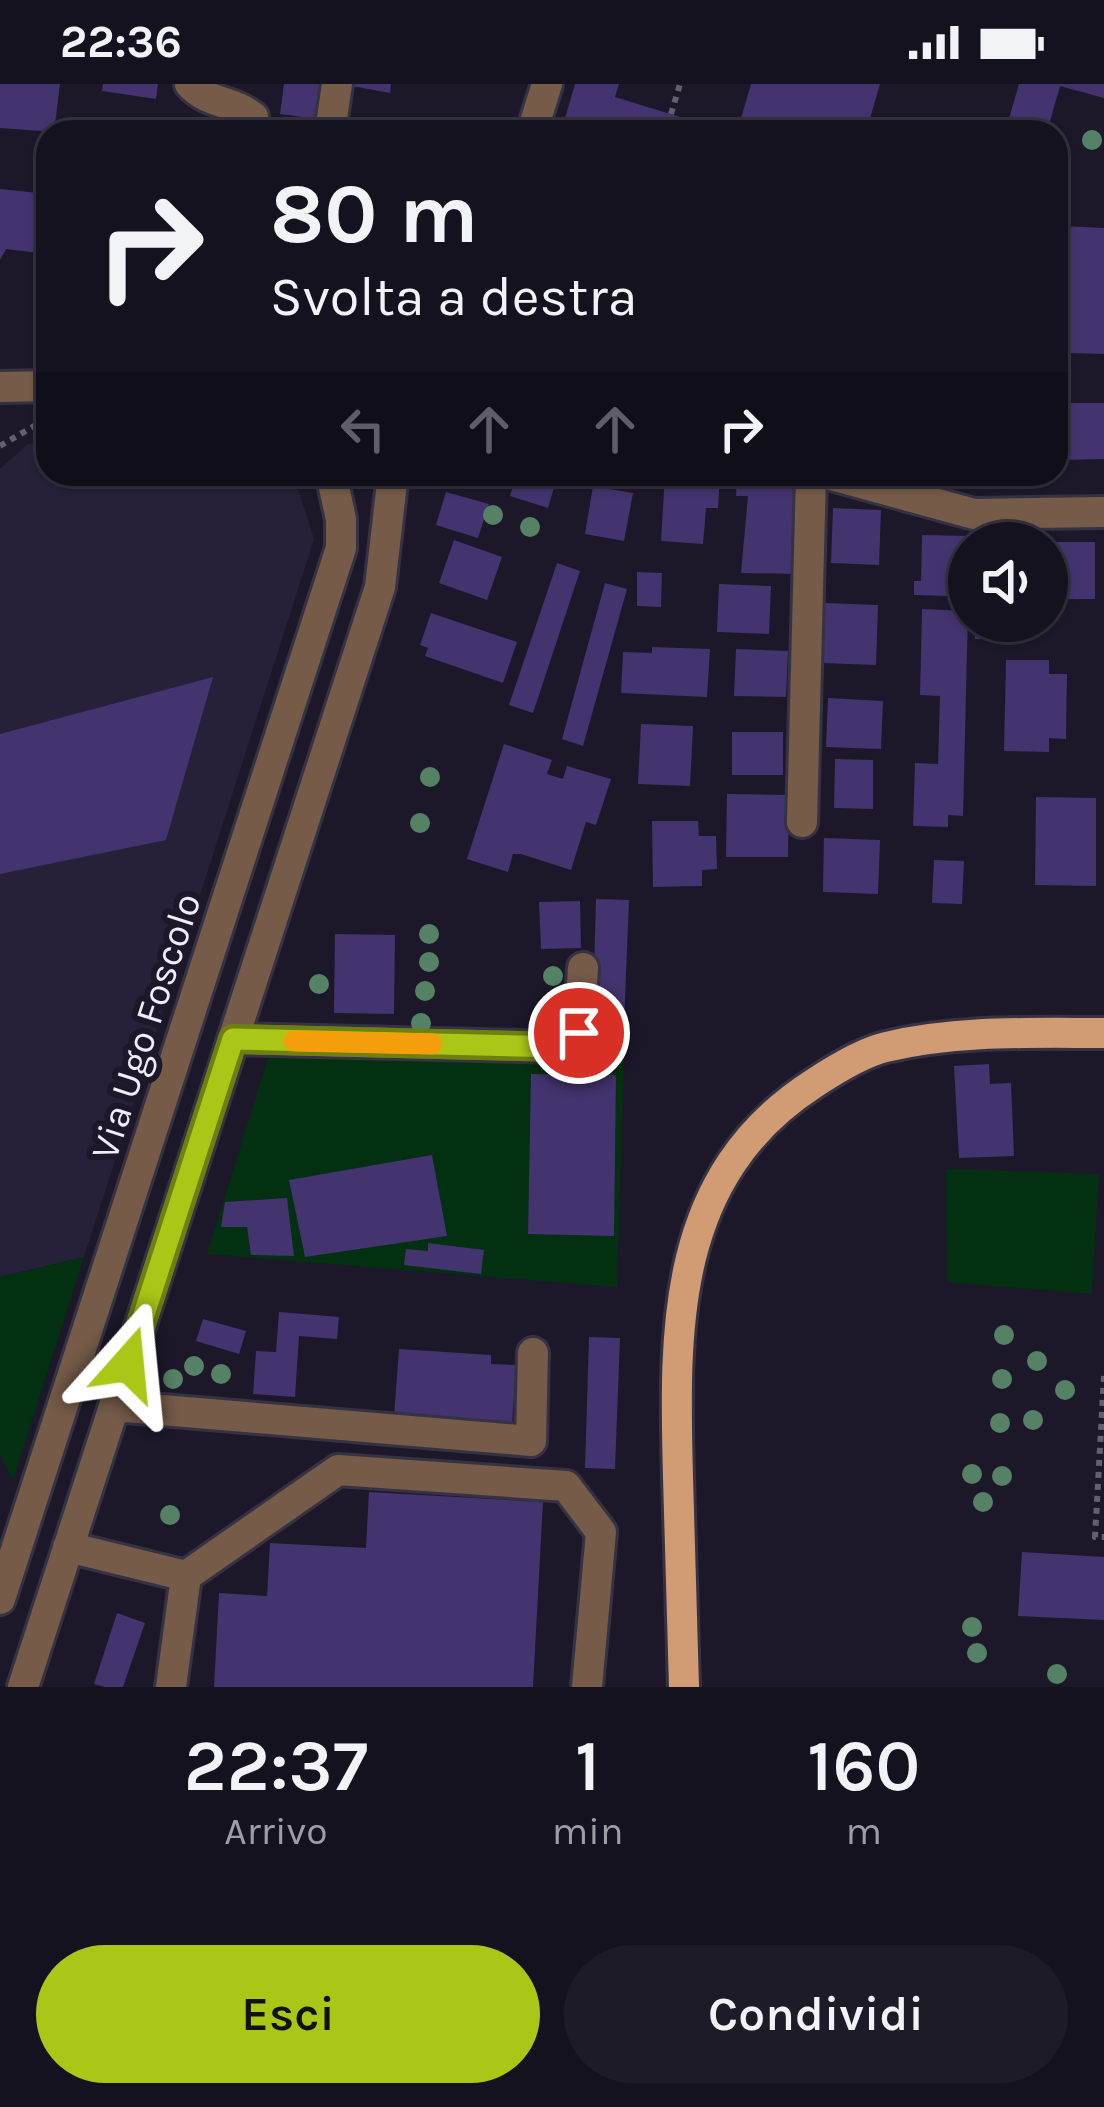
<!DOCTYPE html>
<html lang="it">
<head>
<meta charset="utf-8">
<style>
  :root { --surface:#151220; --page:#1e1b29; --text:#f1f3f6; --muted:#9d9ea5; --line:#34323e; --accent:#aac717 }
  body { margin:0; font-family:Karla,sans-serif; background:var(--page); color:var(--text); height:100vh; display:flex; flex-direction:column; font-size:45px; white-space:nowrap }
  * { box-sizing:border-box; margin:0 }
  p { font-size:39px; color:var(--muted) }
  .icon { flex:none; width:66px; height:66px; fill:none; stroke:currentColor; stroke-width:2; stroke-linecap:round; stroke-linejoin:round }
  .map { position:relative; height:1603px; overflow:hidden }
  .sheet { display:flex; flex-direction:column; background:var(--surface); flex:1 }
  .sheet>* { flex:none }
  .banner { position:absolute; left:36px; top:36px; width:1032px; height:366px; border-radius:36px; box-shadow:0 3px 9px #0004,0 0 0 3px var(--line); background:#151220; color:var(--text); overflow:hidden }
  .tools { position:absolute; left:948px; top:438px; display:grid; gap:24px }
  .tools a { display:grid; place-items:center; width:120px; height:120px; border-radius:50%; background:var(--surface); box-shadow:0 3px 9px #0004,0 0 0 3px var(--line); font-size:60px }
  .pin { position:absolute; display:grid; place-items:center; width:102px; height:102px; color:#fff; margin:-51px; border:6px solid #fff; border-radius:50%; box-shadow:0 3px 12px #0007 }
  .me { position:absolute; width:132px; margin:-66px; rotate:18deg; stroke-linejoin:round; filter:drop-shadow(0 0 9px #0008) }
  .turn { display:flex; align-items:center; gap:42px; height:252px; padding:0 36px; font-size:54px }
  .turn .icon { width:156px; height:156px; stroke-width:2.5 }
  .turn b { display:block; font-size:84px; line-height:102px }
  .lanes { display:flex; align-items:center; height:114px; padding:0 36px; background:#0003; justify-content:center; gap:60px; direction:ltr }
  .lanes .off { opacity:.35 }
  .eta { display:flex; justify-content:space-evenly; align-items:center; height:204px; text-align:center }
  .eta b { font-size:72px; font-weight:600; line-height:84px }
  .primary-button { display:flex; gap:24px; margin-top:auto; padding:24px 36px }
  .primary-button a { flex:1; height:138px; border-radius:72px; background:var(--accent); color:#111; font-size:48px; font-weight:600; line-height:138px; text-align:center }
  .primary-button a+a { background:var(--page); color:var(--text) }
  .status { display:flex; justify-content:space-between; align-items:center; height:84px; padding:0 60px; background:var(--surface); direction:ltr }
  .status svg { height:33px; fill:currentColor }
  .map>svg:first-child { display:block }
</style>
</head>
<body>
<div class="status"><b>22:36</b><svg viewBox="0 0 49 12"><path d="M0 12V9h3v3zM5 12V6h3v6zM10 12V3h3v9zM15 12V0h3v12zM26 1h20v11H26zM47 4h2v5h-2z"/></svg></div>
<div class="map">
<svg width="1104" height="1603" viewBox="0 0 1104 1603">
  <rect width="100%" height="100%" fill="#1c182a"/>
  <!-- built -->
  <path fill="#262138" d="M48,356V390H293L314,455L84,1173L0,1193V385L28,360Z"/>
  <!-- green -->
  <path fill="#033010" d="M270,968L624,971L617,1203L207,1170Z
    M946,1085L1099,1090L1092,1210L947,1198Z
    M84,1173L13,1396L0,1370V1193Z"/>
  <!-- building -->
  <path fill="#43336e" d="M0,0H60L54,48L0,44Z
    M103,0H158L156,15L102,7Z
    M284,0H321L317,35L280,30Z
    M341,0H391L390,9Z
    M575,0H619L615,13L729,48H561Z
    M751,0H880L866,48H737Z
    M1019,0H1104V14L1060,2L1047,48H1005Z
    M467,36L501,47V48H463Z
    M355,37L401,42L400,48H353Z
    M0,105L48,110L47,170L6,165L0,176Z
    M1060,142L1104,144V270L1070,269L1069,298H1056Z
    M1057,319H1104V375L1056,376Z
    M558,390L548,424L510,412L513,402L477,391Z
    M665,390H720L718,424H706L703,460L661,457Z
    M737,390L798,391V490L741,489L748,412H736Z
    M593,402L633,409L624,457L585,450Z
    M446,408L489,420L478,454L436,441Z
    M833,424L881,426L879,481L831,479Z
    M922,451L971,452L969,502L949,501L948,512L914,511V497H921Z
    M454,456L502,473L487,516L439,499Z
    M1047,458H1095V515H1047Z
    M557,479L580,487L533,629L509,621Z
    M637,488L662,489L661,523L637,522Z
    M605,499L627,505L583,662L562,655Z
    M719,500L771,502L769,550L717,548Z
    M825,519L878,521L876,581L822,579Z
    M922,525L968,527L963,732L948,731V743L913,742L915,679L938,680L940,612L920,611Z
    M431,529L517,558L503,599L425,572L428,564L420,561Z
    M975,537L1030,538V555H975Z
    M652,563L710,565L707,613L621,609L623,568L652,569Z
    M736,565L788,567L786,613L734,612Z
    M1006,576H1049V590H1067L1066,655L1049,654V668L1004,667Z
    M213,593L166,756L0,790V650Z
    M828,614L883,617L881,665L826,663Z
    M641,640L693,642L690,702L638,700Z
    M732,648H783V691H732Z
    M504,660L552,676L547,690L563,695L567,682L611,695L596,741L586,738L571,786L521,770H513L508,788L467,775Z
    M835,675L873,676V725L834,724Z
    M727,710L789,711L788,773H726Z
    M1036,713L1096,714V802L1035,801Z
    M652,737H698L699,752H716L717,785L702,786V802L653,803Z
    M824,754L880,756L878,810L823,808Z
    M934,776L964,777L962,820L932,819Z
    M596,815L629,816L623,964L592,963Z
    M580,817L581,864L541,865L539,818Z
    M335,850L395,851L394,930L334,929Z
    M989,980L990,1000L1011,999L1014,1072L959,1074L954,982Z
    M531,990L616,991L614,1152L528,1150Z
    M432,1071L447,1152L305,1173L289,1096Z
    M287,1114L294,1172L251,1171L247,1143H221L225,1118Z
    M428,1159L484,1166L481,1190L404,1181L406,1165L428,1167Z
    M279,1228L339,1233L337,1255L299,1252L295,1313L253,1310L256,1267L276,1268Z
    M203,1235L246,1247L239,1270L196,1257Z
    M589,1253L620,1254L615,1385L585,1384Z
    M399,1265L491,1271V1280L516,1281L512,1340L394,1332Z
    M369,1408L543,1418L533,1603H214L219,1509L267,1512L270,1459L366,1464Z
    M1022,1468L1104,1473V1536L1018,1532Z
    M117,1529L145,1539L123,1603H105L94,1600Z"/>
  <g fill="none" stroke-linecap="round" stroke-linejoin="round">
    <defs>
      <path id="minor" d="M190,0C208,20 232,16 253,33L251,48
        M330,48L337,0
        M532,48L547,0
        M0,303L48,302
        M828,390L974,430L1104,428
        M802,738L811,390
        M233,955L562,963L579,949L583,884
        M114,1322L531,1357L533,1269
        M68,1463L186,1492
        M0,1515L341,464V435L331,390
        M23,1603L380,503L393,390
        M171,1603L186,1492L338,1386L566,1402L601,1448L587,1603"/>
      <path id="major" d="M684,1603C682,1533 680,1463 678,1393C674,1243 671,1092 813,1000C834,986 861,969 886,963C957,946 1031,949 1104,949"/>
    </defs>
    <!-- minor casing -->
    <use href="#minor" stroke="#353243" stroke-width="36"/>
    <!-- major casing -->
    <use href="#major" stroke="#353243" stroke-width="36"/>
    <!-- path -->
    <path stroke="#625f6f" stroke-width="6" stroke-dasharray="6 6" stroke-linecap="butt" d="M671,30L680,0
      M0,362L48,334
      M1104,1292L1095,1453H1104"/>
    <!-- minor -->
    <use href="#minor" stroke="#755b48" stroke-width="30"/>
    <!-- major -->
    <use href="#major" stroke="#d19b73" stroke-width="30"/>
  </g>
  <!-- trees -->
  <g fill="#558264">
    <circle cx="1092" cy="56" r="10"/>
    <circle cx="493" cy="431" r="10"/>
    <circle cx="530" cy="443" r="10"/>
    <circle cx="430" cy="693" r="10"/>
    <circle cx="420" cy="739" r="10"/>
    <circle cx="429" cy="850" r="10"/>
    <circle cx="429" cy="878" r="10"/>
    <circle cx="553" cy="892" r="10"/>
    <circle cx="319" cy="900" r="10"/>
    <circle cx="425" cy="907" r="10"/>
    <circle cx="554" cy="928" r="10"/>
    <circle cx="421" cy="939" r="10"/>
    <circle cx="1004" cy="1251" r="10"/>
    <circle cx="1037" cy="1277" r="10"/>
    <circle cx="194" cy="1282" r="10"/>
    <circle cx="221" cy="1290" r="10"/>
    <circle cx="173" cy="1295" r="10"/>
    <circle cx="1002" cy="1295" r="10"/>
    <circle cx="1065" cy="1306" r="10"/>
    <circle cx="1033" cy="1336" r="10"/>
    <circle cx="1000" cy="1339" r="10"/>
    <circle cx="972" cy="1390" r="10"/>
    <circle cx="1002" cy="1392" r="10"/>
    <circle cx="983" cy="1418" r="10"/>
    <circle cx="170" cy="1431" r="10"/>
    <circle cx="972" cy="1543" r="10"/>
    <circle cx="977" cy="1569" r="10"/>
    <circle cx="1057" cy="1590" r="10"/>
  </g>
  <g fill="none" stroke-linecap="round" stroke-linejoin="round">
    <defs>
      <path id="route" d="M128,1280L233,955L562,963L579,949"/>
    </defs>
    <!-- route casing -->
    <use href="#route" stroke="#6e810f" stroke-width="30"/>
    <!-- route -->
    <use href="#route" stroke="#aac717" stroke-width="21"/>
    <!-- slow -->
    <path stroke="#f59e0b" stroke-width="21" d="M294,957L432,960"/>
  </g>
  <g text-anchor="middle" stroke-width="12" stroke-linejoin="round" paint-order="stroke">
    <!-- street labels -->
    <g font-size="39" fill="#efedf9" stroke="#1c182a">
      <text transform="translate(145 942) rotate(-72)" y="14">Via Ugo Foscolo</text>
    </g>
  </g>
</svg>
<div class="tools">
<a><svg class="icon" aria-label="sound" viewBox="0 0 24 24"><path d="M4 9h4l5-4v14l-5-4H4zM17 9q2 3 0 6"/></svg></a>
</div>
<div class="pin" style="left:579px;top:949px;background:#d93025"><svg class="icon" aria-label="arrive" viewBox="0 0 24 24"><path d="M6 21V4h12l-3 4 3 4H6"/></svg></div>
<svg class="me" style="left:128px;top:1280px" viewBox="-20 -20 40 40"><path d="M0-17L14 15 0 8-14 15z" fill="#aac717" stroke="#fff" stroke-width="4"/></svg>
<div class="banner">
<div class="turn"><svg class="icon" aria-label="right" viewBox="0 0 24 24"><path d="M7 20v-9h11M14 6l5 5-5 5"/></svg><div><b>80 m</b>Svolta a destra</div></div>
<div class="lanes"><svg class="icon off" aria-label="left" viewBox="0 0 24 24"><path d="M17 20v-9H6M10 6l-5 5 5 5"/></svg><svg class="icon off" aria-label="ahead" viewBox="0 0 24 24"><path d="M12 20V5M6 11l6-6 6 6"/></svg><svg class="icon off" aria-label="ahead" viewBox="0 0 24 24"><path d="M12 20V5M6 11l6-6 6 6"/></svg><svg class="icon" aria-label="right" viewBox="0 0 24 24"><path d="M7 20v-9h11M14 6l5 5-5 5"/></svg></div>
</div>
</div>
<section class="sheet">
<div class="eta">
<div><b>22:37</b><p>Arrivo</p></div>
<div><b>1</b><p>min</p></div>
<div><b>160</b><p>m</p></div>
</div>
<div class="primary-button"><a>Esci</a><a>Condividi</a></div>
</section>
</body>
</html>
